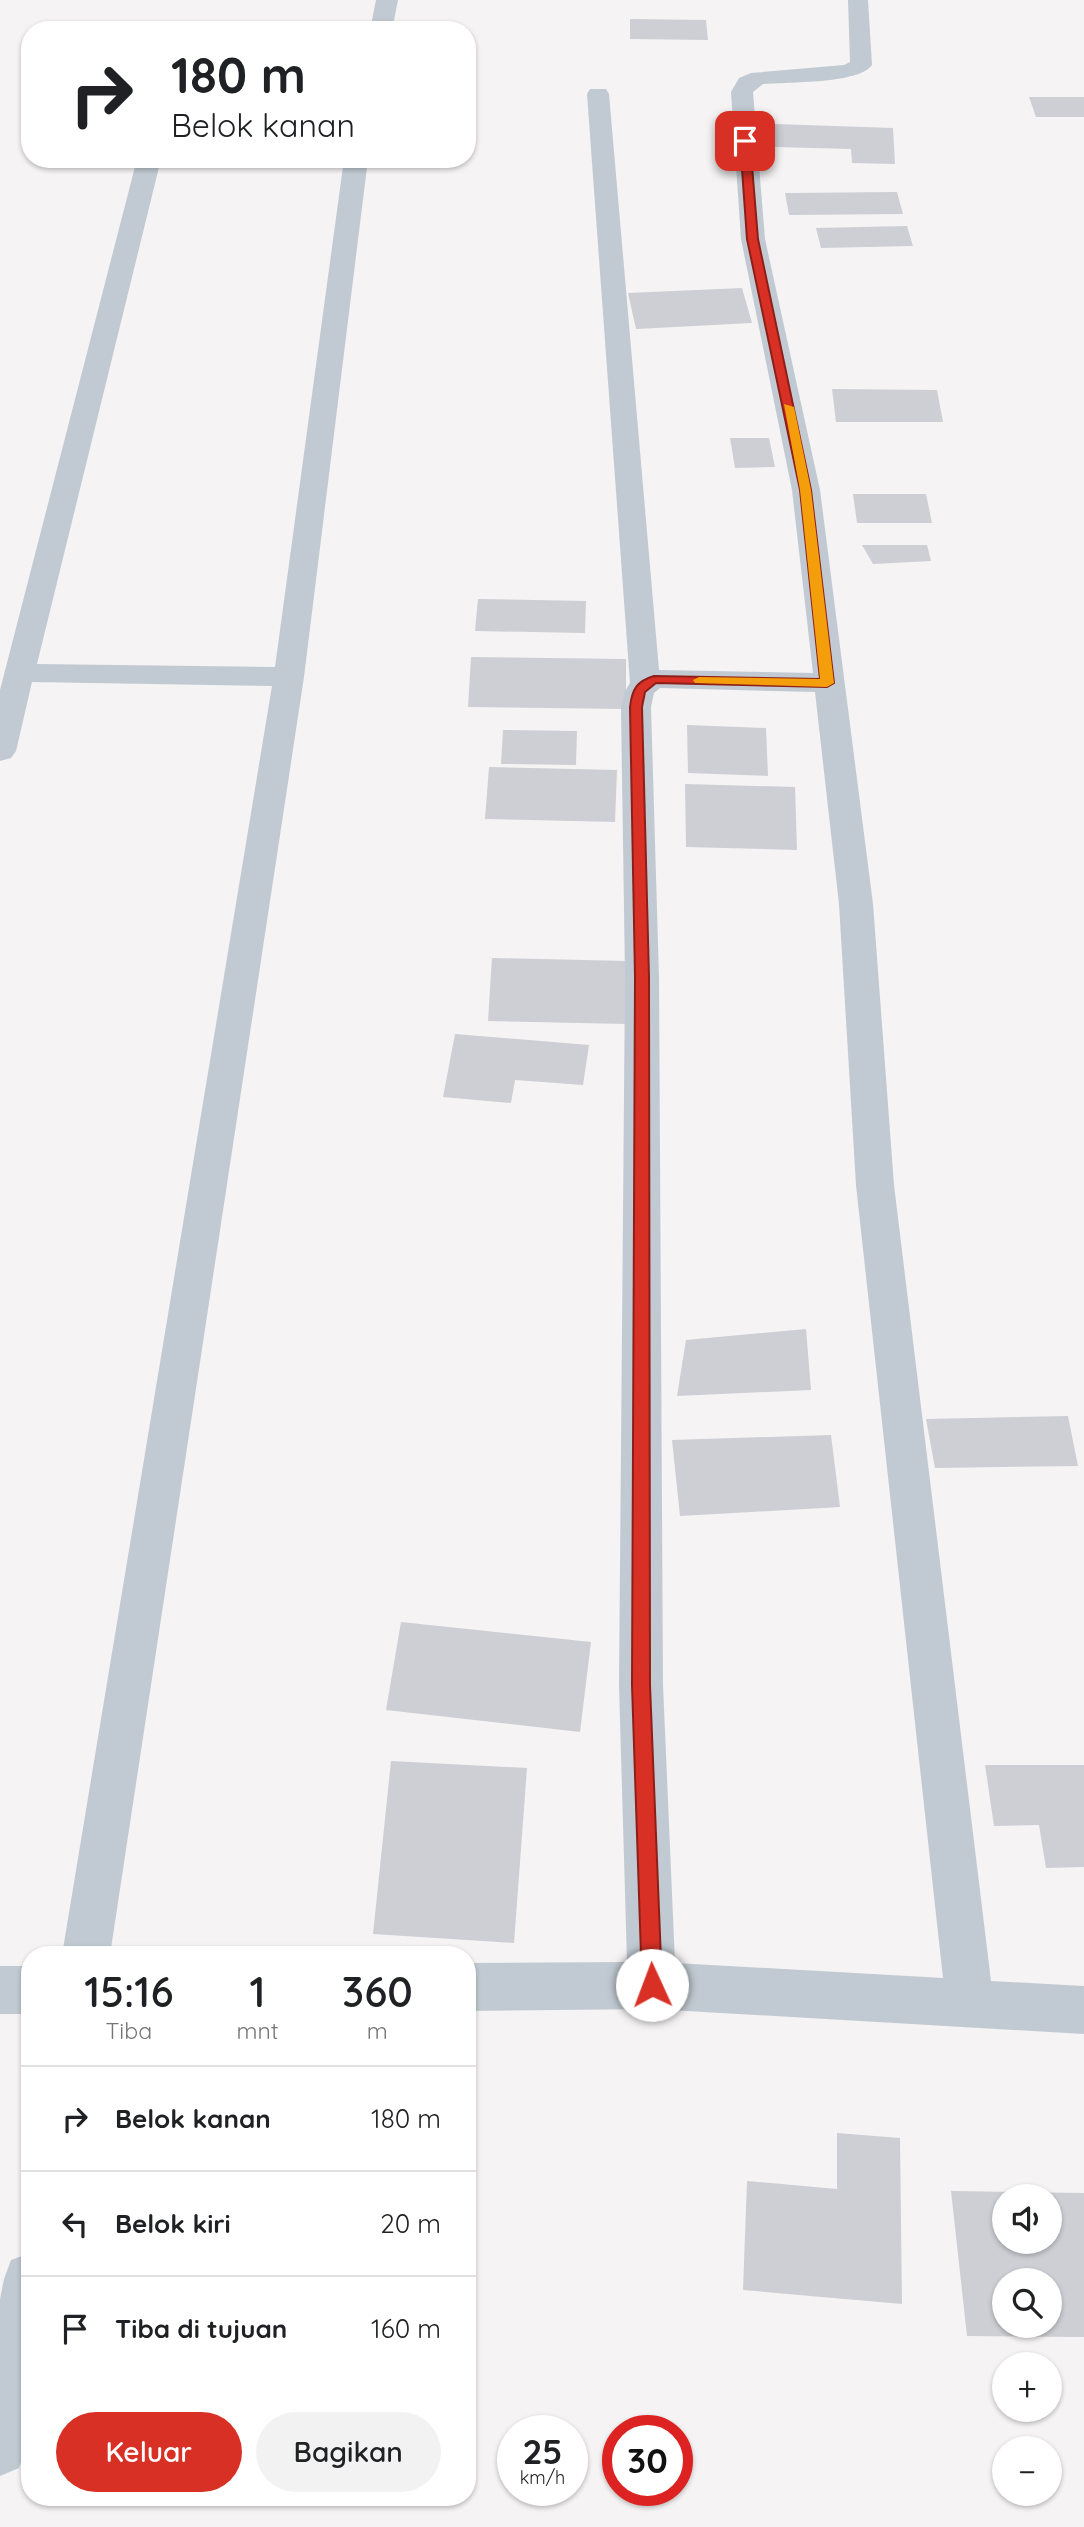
<!DOCTYPE html>
<html lang="id">
<head>
<meta charset="utf-8">
<style>
  :root { --surface:#fff; --page:#f2f2f2; --text:#202124; --muted:#757577; --line:#e0e0e0; --accent:#d93025 }
  body { margin:0; font-family:Quicksand,sans-serif; background:var(--page); color:var(--text); height:100vh; display:flex; flex-direction:column; font-size:26px; white-space:nowrap }
  * { box-sizing:border-box; margin:0 }
  p { font-size:23px; color:var(--muted) }
  .icon { flex:none; width:38px; height:38px; fill:none; stroke:currentColor; stroke-width:2; stroke-linecap:round; stroke-linejoin:round }
  .map { position:relative; flex:1; overflow:hidden }
  .details { position:absolute; left:21px; top:1946px; width:455px; height:560px; display:flex; flex-direction:column; background:var(--surface); border-radius:28px; box-shadow:0 2px 5px #0004 }
  .details>* { flex:none }
  .guide { position:absolute; left:21px; top:21px; width:455px; height:147px; border-radius:28px; box-shadow:0 2px 5px #0004; background:#fff; color:var(--text); overflow:hidden }
  .controls { position:absolute; left:992px; top:2184px; display:grid; gap:14px }
  .controls a { display:grid; place-items:center; width:70px; height:70px; border-radius:50%; background:var(--surface); box-shadow:0 2px 5px #0004; font-size:35px }
  .speed { position:absolute; left:497px; top:2415px; display:flex; gap:14px; font-size:35px; font-weight:700; text-align:center }
  .speed>* { display:grid; place-content:center; width:91px; height:91px; border-radius:50%; background:var(--surface); box-shadow:0 2px 5px #0004; line-height:1 }
  .speed small { font-size:18px; font-weight:400 }
  .speed .limit { border:10px solid #d22; background:#fff; color:#111 }
  .pin { position:absolute; display:grid; place-items:center; width:60px; height:60px; color:#fff; margin:-30px; border-radius:14px; box-shadow:0 4px 10px #0006 }
  .me { position:absolute; width:77px; margin:-38px; rotate:358deg; stroke-linejoin:round; filter:drop-shadow(0 0 5px #0008) }
  .turn { display:flex; align-items:center; gap:24px; height:147px; padding:0 35px; font-size:32px }
  .turn .icon { width:91px; height:91px; stroke-width:2.5 }
  .turn b { display:block; font-size:49px; line-height:60px }
  .eta { display:flex; justify-content:space-evenly; align-items:center; height:119px; text-align:center }
  .eta b { font-size:42px; font-weight:600; line-height:49px }
  .button { display:flex; gap:14px; margin-top:auto; padding:14px 35px }
  .button a { flex:1; height:80px; border-radius:42px; background:var(--accent); color:#fff; font-size:28px; font-weight:600; line-height:80px; text-align:center }
  .button a+a { background:var(--page); color:var(--text) }
  ul { padding:0; list-style:none }
  li { display:flex; align-items:center; gap:21px; height:105px; padding:0 35px; border-top:2px solid var(--line) }
  li div { flex:1 }
  li b { display:block; font-size:26px }
  li em { font-style:normal }
  .map>svg:first-child { display:block }
</style>
</head>
<body>
<div class="map">
<svg width="1084" height="2527" viewBox="0 0 1084 2527">
  <rect width="100%" height="100%" fill="#f5f3f3"/>
  <!-- building -->
  <path fill="#cdcfd5" fill-rule="evenodd" d="M630,19L706,20L708,40L630,39Z
    M1029,97H1084V117H1036Z
    M775,124L893,128L895,164L852,163L851,149L775,147Z
    M897,192L903,214L789,215L785,193Z
    M907,226L913,246L821,248L816,228Z
    M742,288L752,323L636,329L628,293Z
    M832,389L937,390L943,422H836Z
    M730,438H769L775,467L735,468Z
    M853,494H926L932,523H857Z
    M862,545H927L931,561L873,564Z
    M478,599L586,601L585,633L475,631Z
    M471,657L626,659V709L468,707Z
    M687,725L766,728L768,776L688,773Z
    M503,730L577,731L576,765L501,764Z
    M489,767L617,770L615,822L485,819Z
    M685,784L795,787L797,850L686,847Z
    M492,958L627,961L626,1024L488,1021Z
    M455,1034L589,1045L583,1085L515,1080L511,1103L443,1097Z
    M806,1329L811,1390L677,1396L686,1340Z
    M1068,1416L1078,1466L935,1468L926,1419Z
    M831,1435L840,1507L680,1516L672,1440Z
    M401,1622L591,1642L580,1732L386,1710Z
    M391,1761L527,1768L514,1943L373,1934Z
    M985,1765H1084V1867L1046,1868L1039,1825L994,1826Z
    M837,2133L900,2138L902,2304L743,2290L747,2181L837,2189Z
    M951,2191L1084,2193V2337L967,2336ZM1004,2196H1050V2242H1004ZM1004,2280H1050V2326H1004Z"/>
  <g fill="none" stroke-linecap="round" stroke-linejoin="round">
    <!-- minor -->
    <path fill="#c1cad2" fill-rule="evenodd" d="M376,0H398L392,30H370Z
      M848,0H868L872,65C859,84 787,82 763,84L753,92L765,239L820,490L873,904L894,1185L991,1981L1084,1986V2034L652,2009L467,2011V1963L627,1962L619,1685L625,977L621,707L624,693L630,683L587,94L590,89H606L609,94L659,670L813,673L792,490L741,239L731,92L739,78L751,73L844,65L850,62ZM660,688L815,692L839,904L856,1185L943,1978L675,1963L663,1685L659,977L651,707L654,693Z
      M137,159H161L37,664L275,667L344,159H368L304,677L110,1955H62L272,686L32,682L16,751L11,758L0,761V690Z
      M0,1966H30V2014H0Z
      M30,2253V2435L19,2468L0,2476V2299L4,2279L11,2260Z"/>
  </g>
  <!-- route -->
  <path fill="#d93025" stroke="#8d1f18" stroke-width="2" d="M745,138L750,141L758,239L811,490L834,683L827,687L656,683L645,692L642,707L649,977L650,1685L662,1985L659,1992L652,1994L645,1992L642,1985L632,1685L635,977L630,707C632,689 637,681 654,676L820,679L800,490L747,239L740,141Z"/>
  <!-- slow -->
  <path fill="#f59e0b" d="M784,404L794,407L811,490L834,683L827,687L695,683L693,680L699,677L820,679L800,490Z"/>
</svg>
<div class="controls">
<a><svg class="icon" aria-label="sound" viewBox="0 0 24 24"><path d="M4 9h4l5-4v14l-5-4H4zM17 9q2 3 0 6"/></svg></a>
<a><svg class="icon" aria-label="search" viewBox="0 0 24 24"><circle cx="10" cy="10" r="6"/><path d="M15 15l6 6"/></svg></a>
<a>+</a>
<a>−</a>
</div>
<div class="speed"><div>25<small>km/h</small></div><div class="limit">30</div></div>
<div class="pin" style="left:745px;top:141px;background:#d93025"><svg class="icon" aria-label="arrive" viewBox="0 0 24 24"><path d="M6 21V4h12l-3 4 3 4H6"/></svg></div>
<svg class="me" style="left:652px;top:1985px" viewBox="-20 -20 40 40"><circle r="19" fill="#fff"/><path d="M0-13L10 11 0 6-10 11z" fill="#d93025"/></svg>
<div class="guide">
<div class="turn"><svg class="icon" aria-label="right" viewBox="0 0 24 24"><path d="M7 20v-9h11M14 6l5 5-5 5"/></svg><div><b>180 m</b>Belok kanan</div></div>
</div>
<section class="details">
<div class="eta">
<div><b>15:16</b><p>Tiba</p></div>
<div><b>1</b><p>mnt</p></div>
<div><b>360</b><p>m</p></div>
</div>
<ul>
<li><svg class="icon" aria-label="right" viewBox="0 0 24 24"><path d="M7 20v-9h11M14 6l5 5-5 5"/></svg><div><b>Belok kanan</b></div><em>180 m</em></li>
<li><svg class="icon" aria-label="left" viewBox="0 0 24 24"><path d="M17 20v-9H6M10 6l-5 5 5 5"/></svg><div><b>Belok kiri</b></div><em>20 m</em></li>
<li><svg class="icon" aria-label="arrive" viewBox="0 0 24 24"><path d="M6 21V4h12l-3 4 3 4H6"/></svg><div><b>Tiba di tujuan</b></div><em>160 m</em></li>
</ul>
<div class="button"><a>Keluar</a><a>Bagikan</a></div>
</section>
</div>
</body>
</html>
